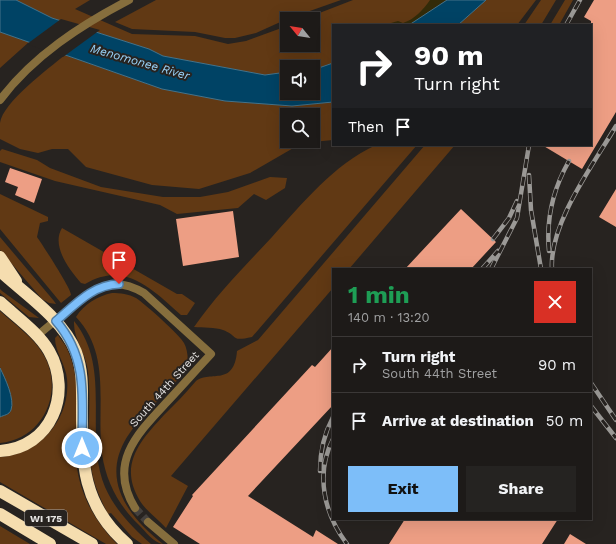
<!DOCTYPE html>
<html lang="en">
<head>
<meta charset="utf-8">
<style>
  :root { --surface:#1d1a18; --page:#252321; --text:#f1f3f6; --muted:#a0a1a2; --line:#3b3837; --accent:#7dbef9 }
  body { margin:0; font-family:"Work Sans",sans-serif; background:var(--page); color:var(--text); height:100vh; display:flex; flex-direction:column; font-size:15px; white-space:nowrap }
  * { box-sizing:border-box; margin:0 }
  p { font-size:13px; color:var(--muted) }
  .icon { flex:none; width:22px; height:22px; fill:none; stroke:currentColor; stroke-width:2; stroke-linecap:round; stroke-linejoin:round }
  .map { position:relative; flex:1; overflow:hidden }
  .drawer { position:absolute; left:332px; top:268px; width:260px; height:252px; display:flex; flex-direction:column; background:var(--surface); border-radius:0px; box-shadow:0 4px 16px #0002,0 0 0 1px var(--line) }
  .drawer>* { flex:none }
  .top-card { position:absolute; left:332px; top:24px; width:260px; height:122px; border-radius:0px; box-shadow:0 4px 16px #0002,0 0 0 1px var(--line); background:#202124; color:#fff; overflow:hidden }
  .needle { width:26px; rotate:300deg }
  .buttons { position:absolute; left:280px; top:12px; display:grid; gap:8px }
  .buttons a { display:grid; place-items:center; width:40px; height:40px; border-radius:0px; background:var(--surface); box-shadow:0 4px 16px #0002,0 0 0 1px var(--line); font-size:20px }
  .pin { position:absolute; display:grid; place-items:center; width:34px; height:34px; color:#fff; margin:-41px -17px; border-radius:50% 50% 50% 0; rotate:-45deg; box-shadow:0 0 4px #0007 }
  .pin .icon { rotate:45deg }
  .me { position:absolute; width:44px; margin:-22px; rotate:0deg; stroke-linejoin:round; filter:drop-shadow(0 0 3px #0008) }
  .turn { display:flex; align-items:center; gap:14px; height:84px; padding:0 16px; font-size:18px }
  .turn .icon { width:52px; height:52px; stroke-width:2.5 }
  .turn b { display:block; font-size:28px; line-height:34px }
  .then { display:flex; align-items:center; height:38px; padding:0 16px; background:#0003; gap:8px; font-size:15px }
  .round { display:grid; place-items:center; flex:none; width:42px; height:42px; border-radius:0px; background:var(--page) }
  .summary { display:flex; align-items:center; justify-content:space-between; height:68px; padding:0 16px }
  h1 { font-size:24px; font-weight:700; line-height:30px; color:#1e9e55 }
  .button { display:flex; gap:8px; margin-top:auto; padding:8px 16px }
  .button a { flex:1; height:46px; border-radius:0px; background:var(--accent); color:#111; font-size:16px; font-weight:700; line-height:46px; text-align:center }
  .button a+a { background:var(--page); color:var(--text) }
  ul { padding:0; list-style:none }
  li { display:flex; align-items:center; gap:12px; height:56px; padding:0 16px; border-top:1px solid var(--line) }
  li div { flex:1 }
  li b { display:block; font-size:15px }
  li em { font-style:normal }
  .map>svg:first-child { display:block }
</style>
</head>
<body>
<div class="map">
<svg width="616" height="544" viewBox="0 0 616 544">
  <rect width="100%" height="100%" fill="#272320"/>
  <!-- green -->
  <path fill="#613914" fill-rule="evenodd" d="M16,0H90L75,9L132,34L195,36L228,44L246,41L287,26V45H313V19H304L353,0H447L409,25H333V63L313,70V67H287V72L265,75L163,56L149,49L52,18Z
    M156,0H341L287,19L256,33L235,38H225L195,32L132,29L115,22Z
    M486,0H536L517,25H458Z
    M541,0H556L541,25H524Z
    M565,0H573L559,25H550Z
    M0,32L29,42L0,68Z
    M65,55L162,89L225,101L292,106L333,102V140L302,143L250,173L199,189L152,185L86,167L68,149H52L38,153L20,149L0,139C0,134 0,128 0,123C3,102 48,69 65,55ZM287,115H313V141H287Z
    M376,145H417L252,337C230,342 239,336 223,330C215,327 203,328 194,327C217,294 245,266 272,237C303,203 333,165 376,145Z
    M425,145H455L349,269H333V288L171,476L188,486L166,528C158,519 146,511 140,501C118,465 140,441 164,415C175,404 186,393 196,381C211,370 234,387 237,351L258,340Z
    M2,149L37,160L50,168L101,187L163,197H200L228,192L270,177L287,178L285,188L266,200L254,194L238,208L177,214L160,205L55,181L0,162V151Z
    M0,194L48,217V221L40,223L37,237C42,244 72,290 71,295L61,303L0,229Z
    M62,228L177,294H182L195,303L187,315H181C153,290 125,260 85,284L81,283C69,269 51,246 62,228Z
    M0,237L54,301L56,304L49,303L42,299L0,250Z
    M0,289L2,291L39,318L29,317L0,293Z
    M112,293C120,293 129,294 136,298C144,303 181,336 184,343C188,350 189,363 186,370C168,393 142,413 127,437C100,481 129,517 163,544C154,543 145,531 139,525C119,506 106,482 102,454C96,407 112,355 76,317C84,304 98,296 112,293Z
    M0,311C14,324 34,338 43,354C65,390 44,439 0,443V417C4,415 8,415 10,411C16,398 2,378 0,367C0,349 0,329 0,311Z
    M74,321C113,369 83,434 105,487C115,510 133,528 151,544H142L132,537L111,513L108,514C102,502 96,490 93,477C85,442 92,406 88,371C86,353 73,339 74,321Z
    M58,335C61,340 66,345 68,351C83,384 73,425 76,460C79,493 94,521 117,544H106L0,482V457C40,455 71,418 67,379C66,365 55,352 55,338Z
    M0,526L30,544H0Z"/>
  <!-- sand -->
  <path fill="#332b09" d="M430,0H447L409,25H384L398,21L403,23C415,19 423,10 430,0Z"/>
  <!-- water -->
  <path fill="#004365" stroke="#45738a" d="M0,0H16L52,18L149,49L163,56L265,75L287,72V93H313V70L333,63V102L292,106L225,101L162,89L0,32Z
    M447,0H486L458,25H409Z
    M0,368C5,378 15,399 11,410C9,415 4,415 0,417Z"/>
  <!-- pier -->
  <path fill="#272320" d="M61,19L100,30L63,57L27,44Z"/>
  <!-- building -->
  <path fill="#ed9e84" d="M594,0H616V112L582,169L542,145H591V21L584,17Z
    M10,168L42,179L34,203L15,195L18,187L5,182Z
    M616,189V227L599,217Z
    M461,209L496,242L471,269H405Z
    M233,211L239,257L183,266L176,219Z
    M333,347V405L248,496L313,537L316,530L338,544H200L173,527L193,496L192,495L312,365L315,367Z
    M405,519H558L542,544H389Z
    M570,534L586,544H564Z"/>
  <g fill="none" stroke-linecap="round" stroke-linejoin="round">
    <!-- minor-tunnel -->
    <path stroke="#44403d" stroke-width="8" stroke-dasharray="8 4" stroke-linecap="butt" d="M135,508L148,522"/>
    <!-- minor -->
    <path stroke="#866e3d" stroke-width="8" d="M37,336C46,328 56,320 66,312C92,290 110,273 144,293L211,354C196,370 181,387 165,404C136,435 108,464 135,508
      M148,522L174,544"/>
    <!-- tertiary -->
    <path stroke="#866e3d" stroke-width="8" d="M0,100C33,56 81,25 129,0"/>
    <!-- motorway -->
    <path stroke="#f5ddaf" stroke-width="12" d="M0,257L16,281
      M0,271C26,295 63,319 76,352C83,371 82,390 82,409C82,464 82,505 127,544
      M0,302C16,317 38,332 49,351C73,393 51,448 0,451
      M0,491L92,544
      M0,514L50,544"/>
    <defs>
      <path id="rail" d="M566,25L580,0
        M529,175L531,210L541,269
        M493,239L509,218L517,201
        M549,251C546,219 553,189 569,161
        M482,269L498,251
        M491,269L517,218L529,145
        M552,269C549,224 593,165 616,126
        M591,383L616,420
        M591,406L616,438
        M333,439C315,474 324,514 347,544
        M320,471C320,452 324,434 333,417"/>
    </defs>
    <!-- rail casing -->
    <use href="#rail" stroke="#9b9996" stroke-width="4.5"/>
    <!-- rail -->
    <use href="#rail" stroke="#272320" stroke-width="3" stroke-dasharray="9" stroke-linecap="butt"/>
  </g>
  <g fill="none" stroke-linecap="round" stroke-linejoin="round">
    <defs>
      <path id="route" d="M82,448C82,401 89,359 56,321C76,304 92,285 119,284"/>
    </defs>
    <!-- route casing -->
    <use href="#route" stroke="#517ca2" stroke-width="10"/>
    <!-- route -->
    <use href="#route" stroke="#7dbef9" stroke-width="7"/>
  </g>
  <g text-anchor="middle" stroke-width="4" stroke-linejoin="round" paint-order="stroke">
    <!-- shield labels -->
    <rect fill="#272320" stroke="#adaaa8" stroke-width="1" x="25" y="510" width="42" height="16" rx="3"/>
    <g font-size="10" font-weight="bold" fill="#e6e4e2">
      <text x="46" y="522">WI 175</text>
    </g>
    <!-- street labels -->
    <g font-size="11" fill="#e6e4e2" stroke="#272320">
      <text transform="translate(164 389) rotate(-48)" y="4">South 44th Street</text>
    </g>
    <!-- water labels -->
    <g font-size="12" font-style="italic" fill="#9ad3f9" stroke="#272320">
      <text transform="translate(140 62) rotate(16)" y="4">Menomonee River</text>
    </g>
  </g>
</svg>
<div class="buttons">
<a><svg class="needle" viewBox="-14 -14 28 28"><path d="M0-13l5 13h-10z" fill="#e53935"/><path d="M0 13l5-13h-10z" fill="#a0a1a2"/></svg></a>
<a><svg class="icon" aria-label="sound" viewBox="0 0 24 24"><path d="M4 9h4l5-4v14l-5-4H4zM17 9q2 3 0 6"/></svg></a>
<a><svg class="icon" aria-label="search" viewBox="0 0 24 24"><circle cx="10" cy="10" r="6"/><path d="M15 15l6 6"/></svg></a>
</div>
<div class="pin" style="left:119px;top:284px;background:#d93025"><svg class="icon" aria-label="arrive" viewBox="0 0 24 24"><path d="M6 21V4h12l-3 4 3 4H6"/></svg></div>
<svg class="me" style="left:82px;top:448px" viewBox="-20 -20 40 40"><circle r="17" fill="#7dbef9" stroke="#fff" stroke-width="3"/><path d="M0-11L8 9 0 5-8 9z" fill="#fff"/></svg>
<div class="top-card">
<div class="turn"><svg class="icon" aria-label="right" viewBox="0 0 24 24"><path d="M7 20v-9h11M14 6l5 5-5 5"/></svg><div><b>90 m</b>Turn right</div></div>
<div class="then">Then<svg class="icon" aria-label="arrive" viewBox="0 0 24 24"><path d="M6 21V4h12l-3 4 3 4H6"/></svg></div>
</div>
<section class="drawer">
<div class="summary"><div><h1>1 min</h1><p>140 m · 13:20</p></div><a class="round" style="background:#d93025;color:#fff"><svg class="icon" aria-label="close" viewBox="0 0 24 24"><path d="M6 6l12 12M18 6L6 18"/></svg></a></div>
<ul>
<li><svg class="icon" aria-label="right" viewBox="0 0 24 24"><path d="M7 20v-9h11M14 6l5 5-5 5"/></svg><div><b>Turn right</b><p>South 44th Street</p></div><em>90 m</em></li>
<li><svg class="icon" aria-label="arrive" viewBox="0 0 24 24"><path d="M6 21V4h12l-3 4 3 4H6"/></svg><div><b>Arrive at destination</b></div><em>50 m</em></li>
</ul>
<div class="button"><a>Exit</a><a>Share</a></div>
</section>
</div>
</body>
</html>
